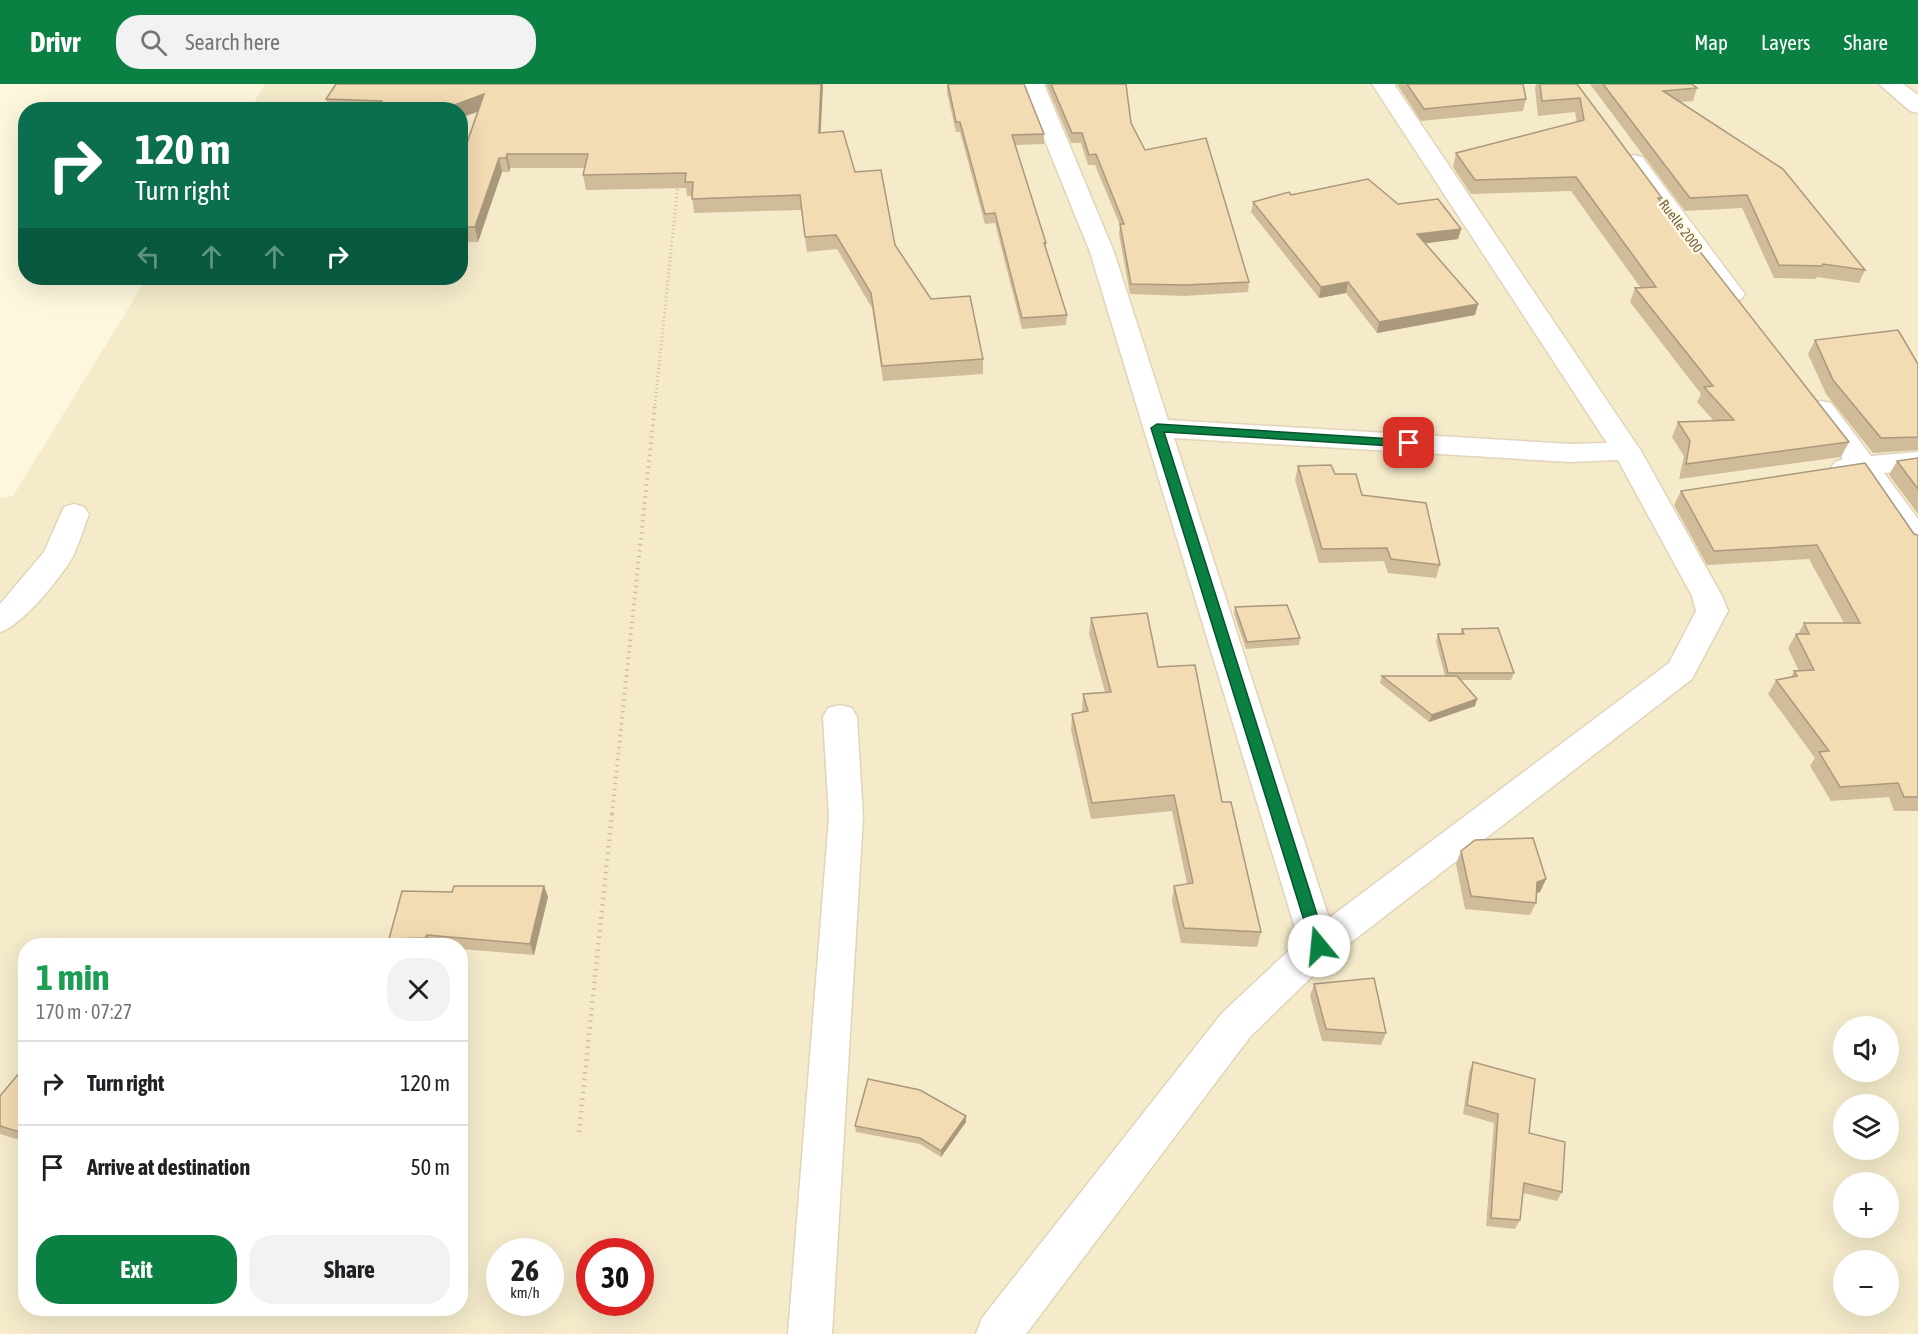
<!DOCTYPE html>
<html lang="en">
<head>
<meta charset="utf-8">
<style>
  :root { --surface:#fff; --page:#f2f2f2; --text:#202124; --muted:#757577; --line:#e0e0e0; --accent:#0b8043 }
  body { margin:0; font-family:"Asap Condensed",sans-serif; background:var(--page); color:var(--text); height:100vh; display:flex; flex-direction:column; font-size:22px; white-space:nowrap }
  * { box-sizing:border-box; margin:0 }
  p { font-size:20px; color:var(--muted) }
  .icon { flex:none; width:33px; height:33px; fill:none; stroke:currentColor; stroke-width:2; stroke-linecap:round; stroke-linejoin:round }
  .map { position:relative; flex:1; overflow:hidden }
  .sheet { position:absolute; left:18px; top:854px; width:450px; height:378px; display:flex; flex-direction:column; background:var(--surface); border-radius:24px; box-shadow:0 6px 24px #0002 }
  .sheet>* { flex:none }
  .hud { position:absolute; left:18px; top:18px; width:450px; height:183px; border-radius:24px; box-shadow:0 6px 24px #0002; background:#0b6e4f; color:#fff; overflow:hidden }
  .controls { position:absolute; left:1833px; top:932px; display:grid; gap:12px }
  .controls a { display:grid; place-items:center; width:66px; height:66px; border-radius:50%; background:var(--surface); box-shadow:0 6px 24px #0002; font-size:30px }
  .speed { position:absolute; left:486px; top:1154px; display:flex; gap:12px; font-size:30px; font-weight:700; text-align:center }
  .speed>* { display:grid; place-content:center; width:78px; height:78px; border-radius:50%; background:var(--surface); box-shadow:0 6px 24px #0002; line-height:1 }
  .speed small { font-size:15px; font-weight:400 }
  .speed .limit { border:9px solid #d22; background:#fff; color:#111 }
  .pin { position:absolute; display:grid; place-items:center; width:51px; height:51px; color:#fff; margin:-26px; border-radius:12px; box-shadow:0 3px 9px #0006 }
  .me { position:absolute; width:66px; margin:-33px; rotate:343deg; stroke-linejoin:round; filter:drop-shadow(0 0 4px #0008) }
  .turn { display:flex; align-items:center; gap:21px; height:126px; padding:0 18px; font-size:27px }
  .turn .icon { width:78px; height:78px; stroke-width:2.5 }
  .turn b { display:block; font-size:42px; line-height:51px }
  .lanes { display:flex; align-items:center; height:57px; padding:0 18px; background:#0003; justify-content:center; gap:30px; direction:ltr }
  .lanes .off { opacity:.35 }
  .round { display:grid; place-items:center; flex:none; width:63px; height:63px; border-radius:24px; background:var(--page) }
  .headline { display:flex; align-items:center; justify-content:space-between; height:102px; padding:0 18px }
  h1 { font-size:36px; font-weight:700; line-height:45px; color:#1e9e55 }
  .cta { display:flex; gap:12px; margin-top:auto; padding:12px 18px }
  .cta a { flex:1; height:69px; border-radius:24px; background:var(--accent); color:#fff; font-size:24px; font-weight:700; line-height:69px; text-align:center }
  .cta a+a { background:var(--page); color:var(--text) }
  ul { padding:0; list-style:none }
  li { display:flex; align-items:center; gap:18px; height:84px; padding:0 18px; border-top:2px solid var(--line) }
  li div { flex:1 }
  li b { display:block; font-size:22px }
  li em { font-style:normal }
  header { display:flex; align-items:center; gap:36px; box-sizing:border-box; height:84px; padding:0 30px; background:var(--accent); color:#fff }
  header strong { font-size:28px }
  nav { display:flex; gap:33px; margin-inline-start:auto; font-size:21px }
  .search { width:420px; height:54px; background:var(--page); display:flex; align-items:center; gap:15px; box-sizing:border-box; padding:0 21px; border-radius:24px; color:var(--muted); font-size:22px }
  .map>svg:first-child { display:block }
</style>
</head>
<body>
<header>
<strong>Drivr</strong>
<div class="search"><svg class="icon" aria-label="search" viewBox="0 0 24 24"><circle cx="10" cy="10" r="6"/><path d="M15 15l6 6"/></svg>Search here</div>
<nav><a>Map</a><a>Layers</a><a>Share</a></nav>
</header>
<div class="map">
<svg width="1918" height="1250" viewBox="0 0 1918 1250">
  <rect width="100%" height="100%" fill="#fdf7dd"/>
  <!-- residential -->
  <path fill="#f5ebcb" fill-rule="evenodd" d="M265,0H1918V1250H0V414L13,412L147,194H460V26L250,25ZM26,861H460V1224H26ZM1844,942H1888V987H1844ZM1844,1020H1888V1065H1844ZM1844,1098H1888V1143H1844ZM500,1167H550V1218H500ZM590,1167H640V1218H590ZM1844,1176H1888V1221H1844Z"/>
  <g fill="none" stroke-linecap="round" stroke-linejoin="round">
    <defs>
      <path id="street" d="M1022,0H1044L1114,168L1168,336L1570,360L1607,359L1372,0H1394L1641,367L1722,512L1728,527L1692,595L1332,873L1250,953L1026,1250H976L982,1234L1222,929L1299,857L1090,168ZM1174,354L1570,378L1618,376L1692,512L1696,527L1669,579L1329,834Z
        M1879,0H1903L1918,11V29L1910,27Z
        M1634,71L1642,73L1741,205L1745,210L1741,215L1732,218L1723,215L1623,78L1626,73Z
        M1821,317L1831,319L1871,372L1918,368V386L1884,389L1918,435V466L1907,463L1856,392L1835,390L1831,384L1835,378L1843,375L1807,325L1811,319Z
        M74,420L84,423L89,430C83,445 79,461 72,474C60,495 21,542 0,548V520L44,468L64,423Z
        M840,621L852,624L857,633L863,733L832,1250H788L829,733L823,633L828,624Z"/>
    </defs>
    <!-- street casing -->
    <use href="#street" stroke="#e1d4b9" stroke-width="3"/>
    <!-- path-far2 -->
    <path stroke="#d7be97" stroke-width="3" stroke-dasharray="1 3" stroke-linecap="butt" d="M655,321L678,99"/>
    <!-- path-far1 -->
    <path stroke="#d7be97" stroke-width="4" stroke-dasharray="1.5 4.5" stroke-linecap="butt" d="M612,730L655,320"/>
    <!-- path -->
    <path stroke="#d7be97" stroke-width="4.5" stroke-dasharray="1.5 5" stroke-linecap="butt" d="M579,1048L612,728"/>
    <!-- street -->
    <use href="#street" fill="#fff" fill-rule="evenodd"/>
  </g>
  <!-- wall -->
  <path fill="#d1bc9a" d="M336,0H823L820,49L855,88L895,161L931,215L983,275V290L883,297L872,224L837,165L807,168L801,126L694,129L692,112H687L686,104L586,106L583,91L584,84H510L509,88H502L478,158H460V79L478,28L460,34V26H329L326,15Z
    M947,0L1044,50V60L1015,61L1046,159V165L1067,231L1066,241L1022,245L995,139L985,140L960,48H956L947,9Z
    M1046,0H1126L1131,39L1145,66L1249,198L1248,208L1184,212L1130,210L1119,150L1120,141L1095,81H1088L1081,59H1071Z
    M1397,0H1523L1526,15L1523,27L1421,37Z
    M1536,0H1577L1662,114L1661,117L1849,358L1841,373L1679,395L1684,372L1672,353L1678,338L1714,337L1697,318L1701,310L1630,218L1635,204L1640,203L1571,107L1471,110L1453,83L1456,69L1577,38L1575,28L1538,32L1535,4Z
    M1590,0H1692L1697,4L1693,17L1679,18L1865,186L1859,199L1817,193L1816,195L1774,194L1742,124L1685,127Z
    M1291,111L1398,120L1461,145L1458,155L1425,159L1478,220L1475,231L1377,249L1346,209L1319,214L1251,128L1253,118Z
    M1815,256L1918,280V366L1873,369L1826,310L1808,270Z
    M1918,374V430L1889,391L1897,377Z
    M1298,382L1335,390L1362,411L1440,481L1436,494L1388,489L1384,477L1319,479L1295,396Z
    M1681,407L1918,451V727H1894L1889,713L1831,717L1810,682L1815,674L1768,610L1776,596L1791,593L1794,587H1799L1788,564L1796,550H1798L1804,539H1844L1809,475L1707,481L1674,421Z
    M1235,523L1300,554L1299,561L1246,565L1234,530Z
    M1091,534L1158,583L1222,718L1261,848L1257,863L1181,859L1172,817L1174,802L1187,800L1172,727L1091,735L1071,646L1072,630L1082,628V626L1083,610L1105,608L1089,550Z
    M1462,545L1514,589L1511,596H1460L1475,622L1429,638L1380,599L1382,592H1445L1436,557L1438,550H1460Z
    M1461,767L1546,795L1540,808L1537,809L1536,819L1530,831L1465,825L1456,780Z
    M544,802L548,813L534,871L460,865V861H392L389,855L452,808Z
    M1314,900L1386,949L1381,961L1322,957L1310,912Z
    M1473,978L1529,1049L1562,1108L1557,1117L1523,1109L1520,1136L1515,1145L1486,1142L1494,1039L1463,1030L1469,988Z
    M26,981V1058L0,1050V1012Z
    M966,1032V1038L941,1073L920,1060L856,1048L855,1042Z"/>
  <!-- shaded-wall -->
  <path fill="#aa997d" d="M821,0H823L820,63L819,49Z
    M484,10L487,24L460,34V26H441Z
    M507,70L510,84L509,88L506,74Z
    M499,74L502,88L478,158L475,143Z
    M1461,145L1458,155L1414,161L1417,150Z
    M1348,198L1346,209L1319,214L1321,203Z
    M1478,220L1475,231L1377,249L1379,238Z
    M1477,615L1475,622L1429,638L1432,631Z
    M1546,795L1540,808L1531,811L1537,798Z
    M544,802L548,813L534,871L530,860Z
    M427,851L431,861H428L425,854Z
    M966,1032V1038L941,1073V1067Z"/>
  <!-- building -->
  <path fill="#f3dbb3" stroke="#aa997d" stroke-width="1.5" d="M336,0H821L819,49L843,47L855,88L881,86L895,161L931,215L970,212L983,275L882,282L871,209L836,151L805,153L800,111L692,115L693,98H685L686,89L583,91L588,70H507L506,74H499L475,143H460V79L484,10L441,26H377L382,17L326,15Z
    M948,0H1024L1044,50L1012,51L1046,159H1044L1067,231L1022,234L995,129L985,130L960,38H956Z
    M1051,0H1126L1131,39L1145,66L1206,54L1249,198L1186,201L1131,200L1120,140H1124L1096,70L1089,71L1082,49H1072Z
    M1407,0H1523L1526,15L1424,25Z
    M1540,0H1577L1662,114H1658L1849,358L1686,380L1690,357L1678,338L1734,336L1704,303L1713,302L1635,204L1656,203L1576,93L1475,96L1456,69L1584,36L1580,14L1542,17Z
    M1603,0H1692L1697,4L1663,7L1783,85L1865,186L1823,180L1822,182L1779,181L1747,111L1690,114Z
    M1368,95L1398,120L1438,115L1461,145L1417,150L1478,220L1379,238L1348,198L1321,203L1253,118L1289,108L1291,111Z
    M1898,246L1918,280V353L1881,354L1833,296L1815,256Z
    M1918,374V405L1897,377Z
    M1865,379L1914,450L1918,451V713H1904L1898,699L1840,703L1819,668L1829,667L1776,596L1797,592L1794,587L1814,586L1796,550H1809L1804,539H1860L1817,461L1714,467L1681,407Z
    M1331,381L1335,390H1356L1362,411L1426,419L1440,481L1391,475L1387,464L1322,465L1298,382Z
    M1287,521L1300,554L1247,558L1235,523Z
    M1147,529L1158,583L1195,581L1222,718H1231L1261,848L1184,844L1174,802L1193,799L1174,711L1092,719L1072,630L1088,627L1083,610L1111,608L1091,534Z
    M1498,544L1514,589H1448L1438,550H1464L1462,545Z
    M1382,592H1457L1477,615L1432,631Z
    M1533,754L1546,795L1537,798L1536,819L1471,812L1461,767L1475,756Z
    M454,802H544L530,860L427,851L425,854L389,855L402,807L452,808Z
    M1374,894L1386,949L1326,945L1314,900Z
    M1473,978L1535,995L1529,1049L1565,1058L1562,1108L1524,1099L1520,1136L1491,1134L1498,1030L1467,1021Z
    M26,981V1050L0,1042V1012Z
    M868,995L920,1006L966,1032L941,1067L920,1054L855,1042Z"/>
  <!-- route -->
  <path fill="#0b8043" stroke="#07532c" stroke-width="1.5" d="M1157,340L1409,356L1415,359L1409,363L1164,348L1327,862L1319,869L1312,862L1151,344Z"/>
  <g text-anchor="middle" stroke-width="5" stroke-linejoin="round" paint-order="stroke">
    <!-- far-street labels -->
    <g font-size="14" fill="#735f45" stroke="#fffae4">
      <text transform="translate(1681 142) rotate(53)" y="5">Ruelle 2000</text>
    </g>
  </g>
</svg>
<div class="controls">
<a><svg class="icon" aria-label="sound" viewBox="0 0 24 24"><path d="M4 9h4l5-4v14l-5-4H4zM17 9q2 3 0 6"/></svg></a>
<a><svg class="icon" aria-label="layers" viewBox="0 0 24 24"><path d="M12 4l9 5-9 5-9-5zM3 14l9 5 9-5"/></svg></a>
<a>+</a>
<a>−</a>
</div>
<div class="speed"><div>26<small>km/h</small></div><div class="limit">30</div></div>
<div class="pin" style="left:1409px;top:359px;background:#d93025"><svg class="icon" aria-label="arrive" viewBox="0 0 24 24"><path d="M6 21V4h12l-3 4 3 4H6"/></svg></div>
<svg class="me" style="left:1319px;top:862px" viewBox="-20 -20 40 40"><circle r="19" fill="#fff"/><path d="M0-13L10 11 0 6-10 11z" fill="#0b8043"/></svg>
<div class="hud">
<div class="turn"><svg class="icon" aria-label="right" viewBox="0 0 24 24"><path d="M7 20v-9h11M14 6l5 5-5 5"/></svg><div><b>120 m</b>Turn right</div></div>
<div class="lanes"><svg class="icon off" aria-label="left" viewBox="0 0 24 24"><path d="M17 20v-9H6M10 6l-5 5 5 5"/></svg><svg class="icon off" aria-label="ahead" viewBox="0 0 24 24"><path d="M12 20V5M6 11l6-6 6 6"/></svg><svg class="icon off" aria-label="ahead" viewBox="0 0 24 24"><path d="M12 20V5M6 11l6-6 6 6"/></svg><svg class="icon" aria-label="right" viewBox="0 0 24 24"><path d="M7 20v-9h11M14 6l5 5-5 5"/></svg></div>
</div>
<section class="sheet">
<div class="headline"><div><h1>1 min</h1><p>170 m · 07:27</p></div><a class="round"><svg class="icon" aria-label="close" viewBox="0 0 24 24"><path d="M6 6l12 12M18 6L6 18"/></svg></a></div>
<ul>
<li><svg class="icon" aria-label="right" viewBox="0 0 24 24"><path d="M7 20v-9h11M14 6l5 5-5 5"/></svg><div><b>Turn right</b></div><em>120 m</em></li>
<li><svg class="icon" aria-label="arrive" viewBox="0 0 24 24"><path d="M6 21V4h12l-3 4 3 4H6"/></svg><div><b>Arrive at destination</b></div><em>50 m</em></li>
</ul>
<div class="cta"><a>Exit</a><a>Share</a></div>
</section>
</div>
</body>
</html>
